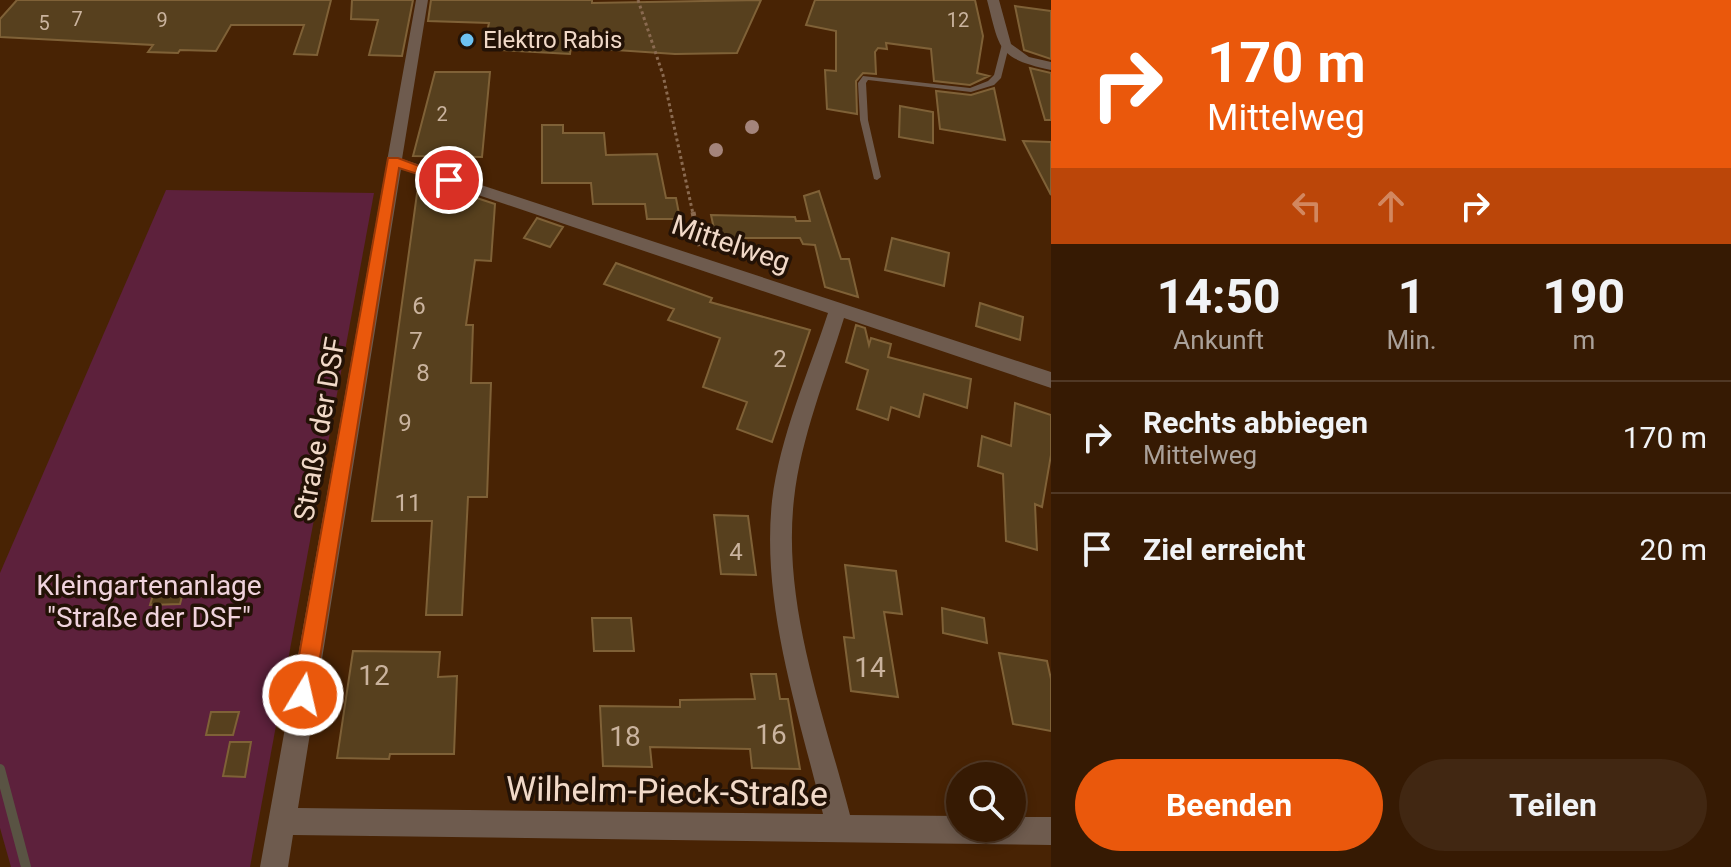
<!DOCTYPE html>
<html lang="de">
<head>
<meta charset="utf-8">
<style>
  :root { --surface:#361a03; --page:#412712; --text:#f1f3f6; --muted:#aaa19a; --line:#503825; --accent:#ea580c }
  body { margin:0; font-family:Roboto,sans-serif; background:var(--page); color:var(--text); height:100vh; display:flex; flex-direction:column; font-size:30px; white-space:nowrap }
  * { box-sizing:border-box; margin:0 }
  p { font-size:26px; color:var(--muted) }
  .icon { flex:none; width:44px; height:44px; fill:none; stroke:currentColor; stroke-width:2; stroke-linecap:round; stroke-linejoin:round }
  .map { position:relative; flex:1; overflow:hidden }
  .drawer { display:flex; flex-direction:column; background:var(--surface); width:680px }
  .drawer>* { flex:none }
  .hud { background:#ea580c; color:#fff; overflow:hidden }
  .tools { position:absolute; left:946px; top:762px; display:grid; gap:16px }
  .tools a { display:grid; place-items:center; width:80px; height:80px; border-radius:50%; background:var(--surface); box-shadow:0 4px 12px #0003,0 0 0 2px var(--line); font-size:40px }
  .pin { position:absolute; display:grid; place-items:center; width:68px; height:68px; color:#fff; margin:-34px; border:4px solid #fff; border-radius:50%; box-shadow:0 2px 8px #0007 }
  .me { position:absolute; width:88px; margin:-44px; rotate:9deg; stroke-linejoin:round; filter:drop-shadow(0 0 6px #0008) }
  .turn { display:flex; align-items:center; gap:28px; height:168px; padding:0 24px; font-size:36px }
  .turn .icon { width:104px; height:104px; stroke-width:2.5 }
  .turn b { display:block; font-size:56px; line-height:68px }
  .lanes { display:flex; align-items:center; height:76px; padding:0 24px; background:#0003; justify-content:center; gap:40px; direction:ltr }
  .lanes .off { opacity:.35 }
  .eta { display:flex; justify-content:space-evenly; align-items:center; height:136px; text-align:center }
  .eta b { font-size:48px; font-weight:700; line-height:56px }
  .cta { display:flex; gap:16px; margin-top:auto; padding:16px 24px }
  .cta a { flex:1; height:92px; border-radius:48px; background:var(--accent); color:#fff; font-size:32px; font-weight:700; line-height:92px; text-align:center }
  .cta a+a { background:var(--page); color:var(--text) }
  ul { padding:0; list-style:none }
  li { display:flex; align-items:center; gap:24px; height:112px; padding:0 24px; border-top:2px solid var(--line) }
  li div { flex:1 }
  li b { display:block; font-size:30px }
  li em { font-style:normal }
  main { display:flex; flex:1; min-height:0 }
  .map>svg:first-child { display:block }
</style>
</head>
<body>
<main>
<div class="map">
<svg width="1051" height="867" viewBox="0 0 1051 867">
  <rect width="100%" height="100%" fill="#482304"/>
  <!-- green -->
  <path fill="#5d213c" d="M166,190L374,193L250,867H11L0,828V573Z"/>
  <g fill="none" stroke-linecap="round" stroke-linejoin="round">
    <!-- stream -->
    <path stroke="#595343" stroke-width="10" d="M0,769L26,867"/>
  </g>
  <!-- building -->
  <path fill="#57401e" stroke="#7f6137" stroke-width="2" d="M17,0H331L317,55L294,54L304,25H231L216,51L180,50L178,53L148,52L153,45L0,37V19Z
    M352,0H413L402,56L369,55L378,20L351,19Z
    M431,0H592V3L761,0L737,53L675,54L571,47L570,54L483,49L489,23L428,21Z
    M815,0H975L983,36L977,73L989,76L970,85L934,81L931,49L886,43L887,49L878,48L875,52L876,74L863,73L856,81L857,114L827,109L825,70L836,71V31L806,25Z
    M1015,6L1051,11V59L1024,50Z
    M1030,68L1051,73V120H1045Z
    M435,72H490L482,157L413,156Z
    M994,88L1005,140L940,129L936,91L971,95Z
    M900,106L933,112V143L899,137Z
    M542,125H563V133H604L606,155L657,154L666,198H676L680,219H647L645,204H593L591,183H542Z
    M1023,141L1051,142V195Z
    M419,179L495,204L491,261L475,260L466,325H473L471,383H491L487,497H468L462,615H426L432,521H372Z
    M819,191L841,259H849L858,297L825,287L815,245L803,244L800,238H716L711,215L795,217L796,221H810L804,196Z
    M537,218L563,227L550,247L524,238Z
    M892,238L949,253L944,286L885,270Z
    M616,263L712,298L710,302L810,330L772,442L737,429L747,402L703,387L720,338L668,320L674,309L604,284Z
    M980,303L1023,317L1020,340L976,326Z
    M856,325L865,328L869,345L871,338L891,344L888,357L971,379L967,408L924,394L919,417L891,407L888,420L857,409L868,370L846,362Z
    M1015,403L1051,415V455L1042,507L1035,504L1037,550L1006,541L1003,474L978,466L982,436L1011,446Z
    M714,515L748,516L756,575L721,574Z
    M845,565L896,571L902,614L884,612L898,697L851,691L844,637L854,638Z
    M157,581H186L180,604L150,605Z
    M942,608L984,618L987,643L943,633Z
    M592,618H631L634,651H594Z
    M353,651L440,652L438,677L457,676L454,754H390L389,759L337,758Z
    M999,653L1047,661L1051,679V731L1013,724Z
    M751,674H776L780,699H788L800,769L752,768L750,749L650,747L652,767L603,766L600,706L680,707V700L755,699Z
    M211,712H239L233,735H206Z
    M230,742H251L245,777L223,776Z"/>
  <g fill="none" stroke-linecap="round" stroke-linejoin="round">
    <!-- path-far1 -->
    <path stroke="#8a6a50" stroke-width="3" stroke-dasharray="3 3" stroke-linecap="butt" d="M638,0L663,75L693,214"/>
    <!-- path -->
    <path stroke="#8a6a50" stroke-width="5" stroke-dasharray="4 4" stroke-linecap="butt" d="M693,212L700,246"/>
    <!-- lane -->
    <path fill="#6e5b4e" fill-rule="evenodd" d="M1002,44L1009,46L1001,78L994,85L971,92L868,80L866,83L868,120L881,177L877,180L874,179L860,120L858,83L863,76L970,88L988,81L994,75Z"/>
    <!-- street -->
    <path fill="#6e5b4e" fill-rule="evenodd" d="M416,0H428L402,159L1051,372V388L844,318C826,377 801,437 794,499C782,605 824,714 850,815L960,816V828H1012V817H1051V845L293,835L288,867H260ZM401,169L828,313C808,374 780,436 772,501C761,606 799,714 823,814L298,808Z
      M987,0H999L1011,44L1029,57L1051,62V70C997,58 1000,50 987,0Z"/>
  </g>
  <!-- trees -->
  <g fill="#a4847b">
    <circle cx="752" cy="127" r="7"/>
    <circle cx="716" cy="150" r="7"/>
  </g>
  <!-- route -->
  <path fill="#ea580c" stroke="#983908" stroke-width="2" d="M388,158H398L456,180L449,184L399,168L314,695L311,703L303,706L295,703L292,695Z"/>
  <!-- markers -->
  <circle fill="#6dc2f3" stroke="#231206" stroke-width="3" cx="467" cy="40" r="8"/>
  <g text-anchor="middle" stroke-width="7" stroke-linejoin="round" paint-order="stroke">
    <!-- far-number labels -->
    <g font-size="20" fill="#cab39e">
      <text x="77" y="26">7</text>
      <text x="162" y="27">9</text>
      <text x="958" y="27">12</text>
      <text x="44" y="30">5</text>
      <text x="442" y="121">2</text>
    </g>
    <!-- far-poi labels -->
    <g font-size="24" fill="#f1d9c8" stroke="#231206" text-anchor="start">
      <text x="483" y="48">Elektro Rabis</text>
    </g>
    <!-- number labels -->
    <g font-size="24" fill="#cab39e">
      <text x="419" y="314">6</text>
      <text x="416" y="349">7</text>
      <text x="780" y="367">2</text>
      <text x="423" y="381">8</text>
      <text x="405" y="431">9</text>
      <text x="408" y="511">11</text>
      <text x="736" y="560">4</text>
    </g>
    <!-- street labels -->
    <g font-size="28" fill="#f1d9c8" stroke="#231206">
      <text transform="translate(731 243) rotate(19)" y="10">Mittelweg</text>
      <text transform="translate(319 429) rotate(-80)" y="10">Straße der DSF</text>
    </g>
    <!-- park labels -->
    <g font-size="28" fill="#f0d3dd" stroke="#231206">
      <text x="149" y="595">Kleingartenanlage<tspan x="149" dy="32">"Straße der DSF"</tspan></text>
    </g>
    <!-- near-number labels -->
    <g font-size="28" fill="#cab39e">
      <text x="870" y="677">14</text>
      <text x="374" y="685">12</text>
      <text x="771" y="744">16</text>
      <text x="625" y="746">18</text>
    </g>
    <!-- near-street labels -->
    <g font-size="34" fill="#f1d9c8" stroke="#231206">
      <text transform="translate(667 791) rotate(1)" y="12">Wilhelm-Pieck-Straße</text>
    </g>
  </g>
</svg>
<div class="tools">
<a><svg class="icon" aria-label="search" viewBox="0 0 24 24"><circle cx="10" cy="10" r="6"/><path d="M15 15l6 6"/></svg></a>
</div>
<div class="pin" style="left:449px;top:180px;background:#d93025"><svg class="icon" aria-label="arrive" viewBox="0 0 24 24"><path d="M6 21V4h12l-3 4 3 4H6"/></svg></div>
<svg class="me" style="left:303px;top:695px" viewBox="-20 -20 40 40"><circle r="17" fill="#ea580c" stroke="#fff" stroke-width="3"/><path d="M0-11L8 9 0 5-8 9z" fill="#fff"/></svg>
</div>
<section class="drawer">
<div class="hud">
<div class="turn"><svg class="icon" aria-label="right" viewBox="0 0 24 24"><path d="M7 20v-9h11M14 6l5 5-5 5"/></svg><div><b>170 m</b>Mittelweg</div></div>
<div class="lanes"><svg class="icon off" aria-label="left" viewBox="0 0 24 24"><path d="M17 20v-9H6M10 6l-5 5 5 5"/></svg><svg class="icon off" aria-label="ahead" viewBox="0 0 24 24"><path d="M12 20V5M6 11l6-6 6 6"/></svg><svg class="icon" aria-label="right" viewBox="0 0 24 24"><path d="M7 20v-9h11M14 6l5 5-5 5"/></svg></div>
</div>
<div class="eta">
<div><b>14:50</b><p>Ankunft</p></div>
<div><b>1</b><p>Min.</p></div>
<div><b>190</b><p>m</p></div>
</div>
<ul>
<li><svg class="icon" aria-label="right" viewBox="0 0 24 24"><path d="M7 20v-9h11M14 6l5 5-5 5"/></svg><div><b>Rechts abbiegen</b><p>Mittelweg</p></div><em>170 m</em></li>
<li><svg class="icon" aria-label="arrive" viewBox="0 0 24 24"><path d="M6 21V4h12l-3 4 3 4H6"/></svg><div><b>Ziel erreicht</b></div><em>20 m</em></li>
</ul>
<div class="cta"><a>Beenden</a><a>Teilen</a></div>
</section>
</main>
</body>
</html>
